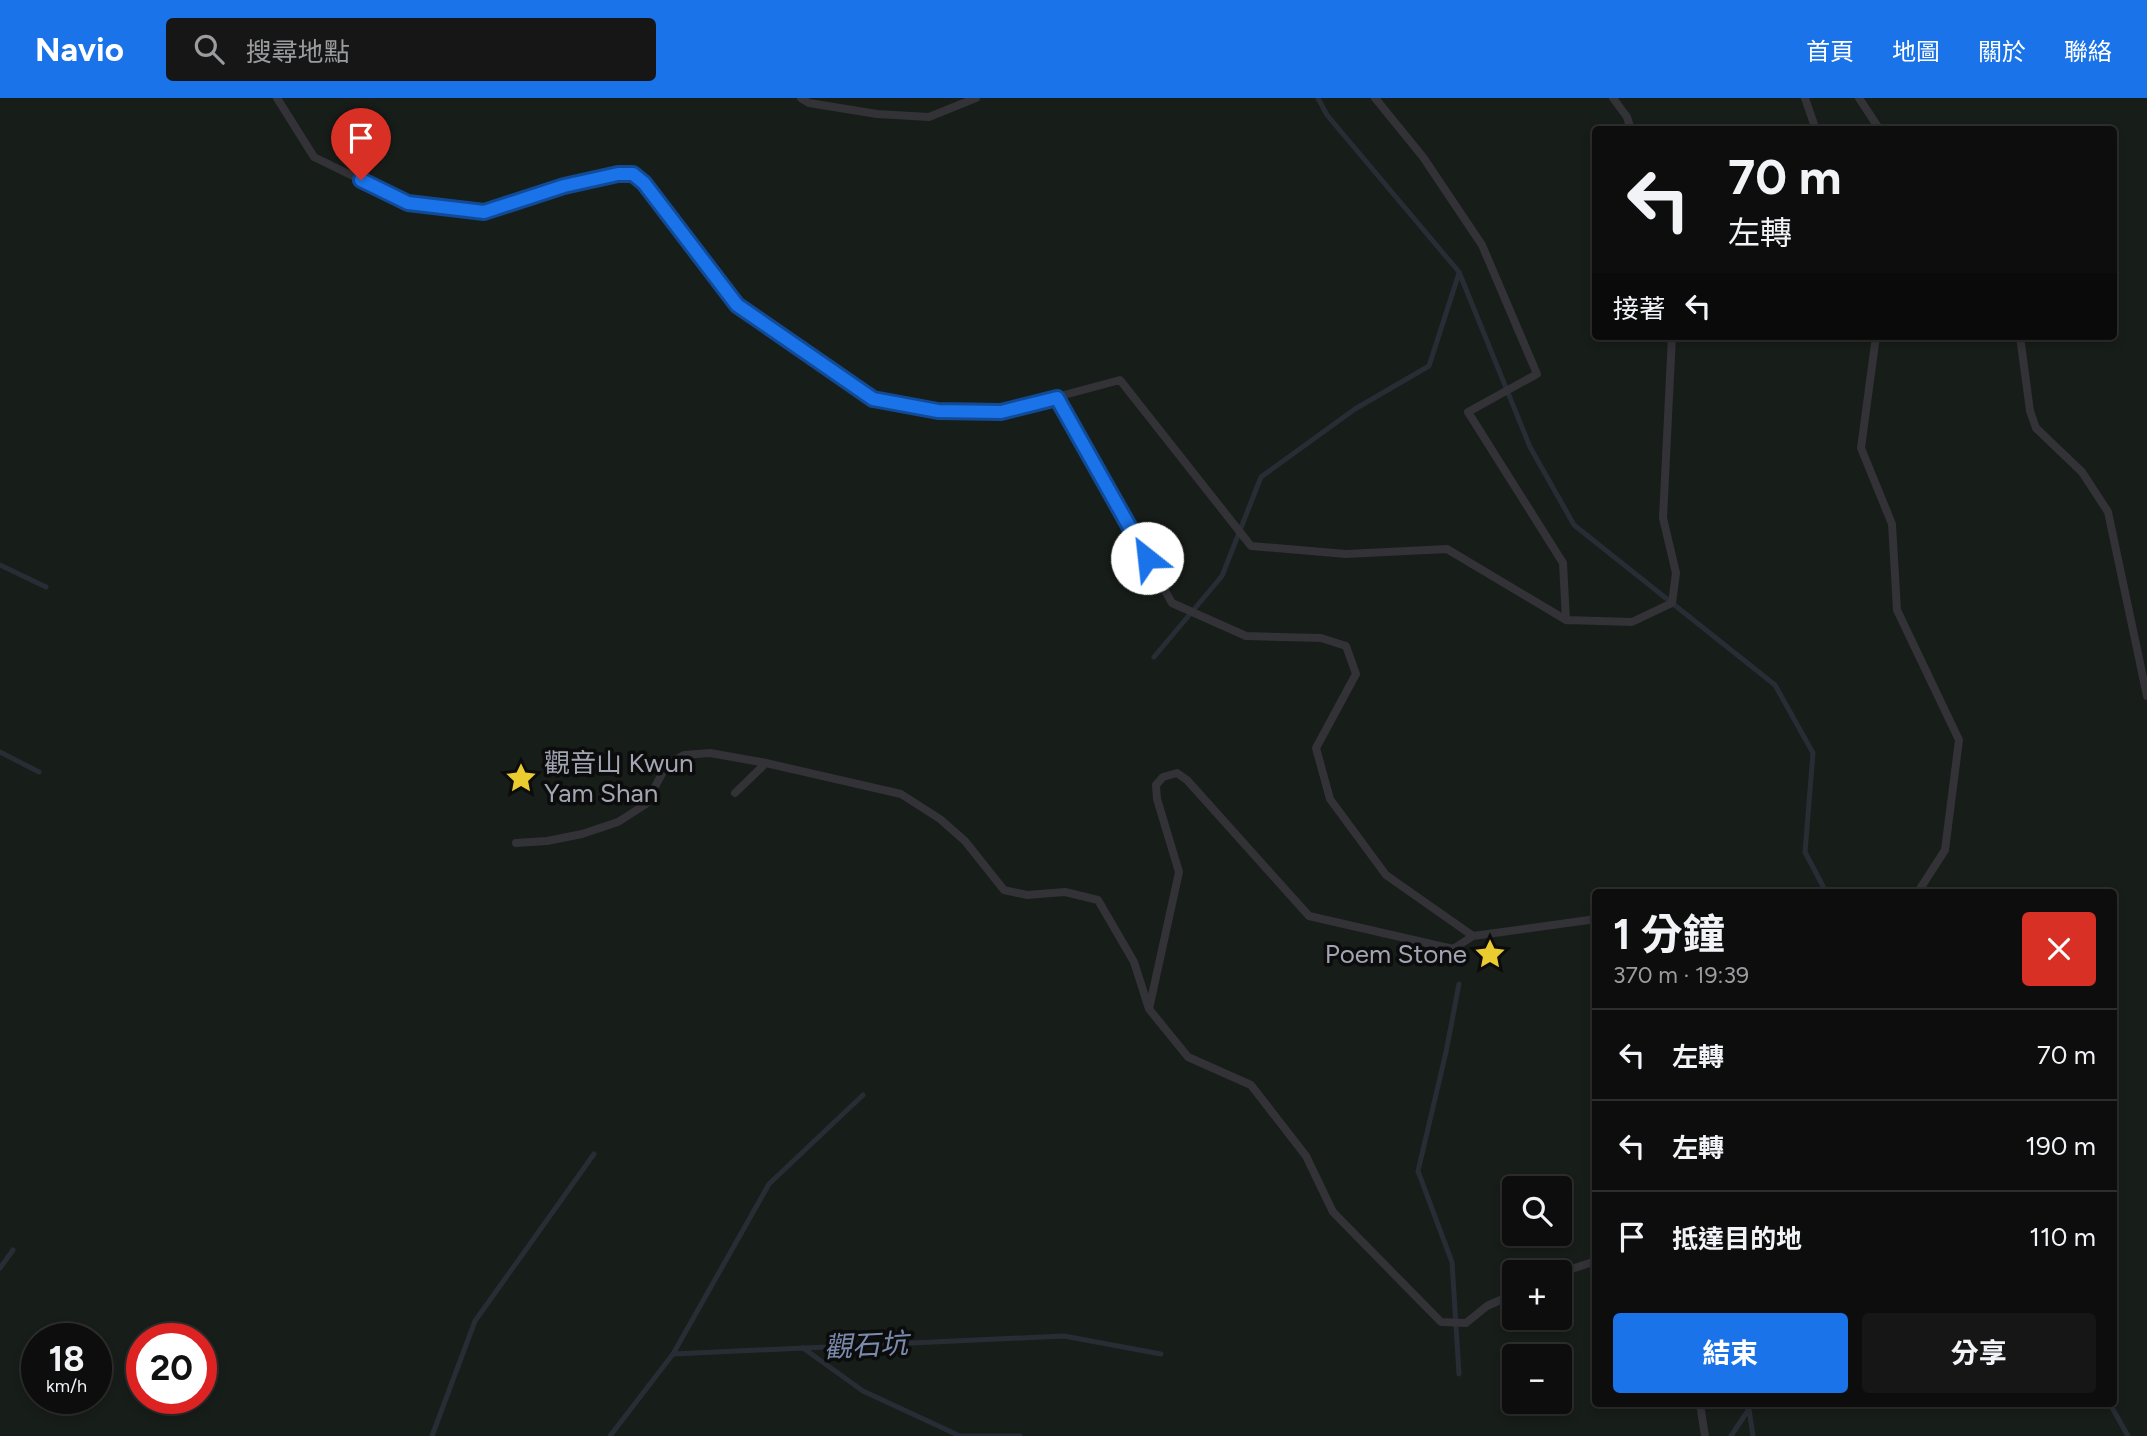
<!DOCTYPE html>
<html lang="zh-TW">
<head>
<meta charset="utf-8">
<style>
  :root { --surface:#0d0d0e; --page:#161617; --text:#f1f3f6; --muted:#9a9c9e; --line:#2d2d2e; --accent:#1a73e8 }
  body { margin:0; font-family:Figtree,"Noto Sans TC",sans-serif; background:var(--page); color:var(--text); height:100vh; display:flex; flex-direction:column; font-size:26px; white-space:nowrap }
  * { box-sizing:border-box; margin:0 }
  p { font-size:23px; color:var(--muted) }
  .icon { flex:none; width:38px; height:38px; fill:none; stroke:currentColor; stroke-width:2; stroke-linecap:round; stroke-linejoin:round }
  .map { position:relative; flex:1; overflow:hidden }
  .sheet { position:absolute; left:1592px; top:791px; width:525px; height:518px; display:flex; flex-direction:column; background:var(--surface); border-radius:7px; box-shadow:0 4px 10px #0003,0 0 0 2px var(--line) }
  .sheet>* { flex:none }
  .hud { position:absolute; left:1592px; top:28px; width:525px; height:214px; border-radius:7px; box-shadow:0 4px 10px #0003,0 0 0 2px var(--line); background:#0d0d0e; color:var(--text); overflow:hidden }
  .controls { position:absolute; left:1502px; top:1078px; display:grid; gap:14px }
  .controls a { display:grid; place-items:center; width:70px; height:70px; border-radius:7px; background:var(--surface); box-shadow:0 4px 10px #0003,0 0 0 2px var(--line); font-size:35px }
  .speed { position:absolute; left:21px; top:1225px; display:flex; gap:14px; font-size:35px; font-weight:700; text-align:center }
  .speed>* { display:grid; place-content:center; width:91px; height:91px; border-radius:50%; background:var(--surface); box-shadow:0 4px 10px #0003,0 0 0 2px var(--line); line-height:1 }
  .speed small { font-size:18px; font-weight:400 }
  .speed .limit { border:10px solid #d22; background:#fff; color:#111 }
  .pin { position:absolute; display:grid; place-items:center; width:60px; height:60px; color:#fff; margin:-72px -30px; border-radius:50% 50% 50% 0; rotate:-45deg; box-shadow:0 0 7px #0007 }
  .pin .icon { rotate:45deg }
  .me { position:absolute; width:77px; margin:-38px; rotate:331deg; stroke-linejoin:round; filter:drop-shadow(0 0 5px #0008) }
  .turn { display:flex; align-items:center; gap:24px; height:147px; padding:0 21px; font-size:32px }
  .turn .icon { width:91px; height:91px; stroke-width:2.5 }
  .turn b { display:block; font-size:49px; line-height:60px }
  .then { display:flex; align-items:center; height:66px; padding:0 21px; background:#0003; gap:14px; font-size:26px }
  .round { display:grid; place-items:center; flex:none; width:74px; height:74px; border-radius:7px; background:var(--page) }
  .headline { display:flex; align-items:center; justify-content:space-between; height:119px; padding:0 21px }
  h1 { font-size:42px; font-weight:700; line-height:52px }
  .cta { display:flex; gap:14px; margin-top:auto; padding:14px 21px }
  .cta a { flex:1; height:80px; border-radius:7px; background:var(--accent); color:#fff; font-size:28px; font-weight:700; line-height:80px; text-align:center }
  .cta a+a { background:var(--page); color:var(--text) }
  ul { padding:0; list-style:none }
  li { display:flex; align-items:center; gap:21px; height:91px; padding:0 21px; border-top:2px solid var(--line) }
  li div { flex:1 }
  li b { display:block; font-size:26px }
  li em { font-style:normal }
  header { display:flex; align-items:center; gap:42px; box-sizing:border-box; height:98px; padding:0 35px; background:var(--accent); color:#fff }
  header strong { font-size:33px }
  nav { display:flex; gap:38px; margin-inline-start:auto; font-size:24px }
  .search { width:490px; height:63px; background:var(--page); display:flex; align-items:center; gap:18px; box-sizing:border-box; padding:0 24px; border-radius:7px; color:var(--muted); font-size:26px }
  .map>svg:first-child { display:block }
</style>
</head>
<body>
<header>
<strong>Navio</strong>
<div class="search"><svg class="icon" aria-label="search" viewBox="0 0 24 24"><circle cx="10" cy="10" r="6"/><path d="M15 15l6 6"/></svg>搜尋地點</div>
<nav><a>首頁</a><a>地圖</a><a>關於</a><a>聯絡</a></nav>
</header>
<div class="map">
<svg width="2147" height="1338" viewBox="0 0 2147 1338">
  <rect width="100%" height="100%" fill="#111112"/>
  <!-- green -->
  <path fill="#171d19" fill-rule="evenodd" d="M0,0H2147V1338H0ZM1596,32H2114V238H1596ZM1596,794H2114V1306H1596ZM1514,1090H1559V1136H1514ZM1514,1174H1559V1220H1514ZM37,1241H96V1300H37ZM142,1241H201V1300H142ZM1514,1258H1559V1304H1514Z"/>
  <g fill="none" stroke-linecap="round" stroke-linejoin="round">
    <!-- stream -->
    <path stroke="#282d35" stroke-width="5" d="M1318,0L1327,17L1459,174L1530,349L1574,427L1775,587L1813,655L1805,754L1826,794
      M0,467L46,489
      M1154,559L1222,478L1261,379L1355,311L1429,268L1459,175
      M0,654L39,674
      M1459,886L1446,954L1418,1073L1452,1164L1459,1276
      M0,1170L13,1152
      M803,1250L863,1293L960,1338H1020
      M673,1256L769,1086L863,997
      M2110,1306L2128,1338
      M1749,1311L1753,1338
      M432,1338L475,1223L594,1056
      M610,1338L673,1256L1064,1238L1161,1256
      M1731,1338L1749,1311L1751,1306"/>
    <!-- lane -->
    <path stroke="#323237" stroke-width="8" d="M277,0L314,59L408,105L484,114L564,88L618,76H633L644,85L737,207L873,301L938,313L1001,314L1120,282L1251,448L1346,456L1447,451L1566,522L1563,465L1468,314L1537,276L1482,147L1423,59L1375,0
      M801,0L809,5L877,16L929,19L976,0
      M1613,0L1627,19L1631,32
      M1805,0L1816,32
      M1859,0L1880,32
      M1876,238L1861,350L1892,426L1897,512L1959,642L1945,752L1918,794
      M2020,238L2030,313L2036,330L2082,374L2108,414L2147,598
      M1566,522L1632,524L1672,505L1676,475L1663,420L1672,238
      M735,695L766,665
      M516,745L547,743L582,736L618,724L646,706L667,666L684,657L710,655L766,665L901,696L940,721L965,743L1004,792L1027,797L1065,794L1098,802L1134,864L1149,911L1179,774L1157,701L1156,687L1163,679L1177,675L1187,682L1309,818L1453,851L1473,838L1386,777L1330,701L1316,650L1356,576L1346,548L1321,540L1246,538L1172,505L1057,300
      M1473,838L1596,821
      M1149,911L1188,959L1251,987L1306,1058L1333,1114L1441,1224L1466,1225L1487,1208L1514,1196
      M1559,1175L1596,1163
      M1700,1306L1705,1338"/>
  </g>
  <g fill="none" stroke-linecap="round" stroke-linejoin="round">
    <defs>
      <path id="route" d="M361,82L408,105L484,114L564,88L618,76H633L644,85L737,207L873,301L938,313L1001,314L1057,300L1147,460"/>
    </defs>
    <!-- route casing -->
    <use href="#route" stroke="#114b97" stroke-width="18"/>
    <!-- route -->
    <use href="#route" stroke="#1a73e8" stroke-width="12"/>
  </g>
  <!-- icons -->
  <defs>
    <symbol id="sight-bare" viewBox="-9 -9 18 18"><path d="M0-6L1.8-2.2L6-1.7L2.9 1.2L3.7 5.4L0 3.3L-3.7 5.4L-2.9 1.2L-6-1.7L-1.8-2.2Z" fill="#eacc31" stroke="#0c0c0d" stroke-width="2.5" paint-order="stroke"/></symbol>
  </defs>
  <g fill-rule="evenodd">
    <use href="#sight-bare" x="499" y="658" width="44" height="44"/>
    <use href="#sight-bare" x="1468" y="834" width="44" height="44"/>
  </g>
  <g text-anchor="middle" stroke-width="7" stroke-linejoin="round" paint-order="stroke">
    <!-- poi labels -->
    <g font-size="26" fill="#a2a5b2" stroke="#0c0c0d" text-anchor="start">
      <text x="544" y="674">觀音山 Kwun<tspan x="544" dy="30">Yam Shan</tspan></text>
      <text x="1467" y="865" text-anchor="end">Poem Stone</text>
    </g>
    <!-- water labels -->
    <g font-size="28" font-style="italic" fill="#7a8cad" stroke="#0c0c0d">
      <text transform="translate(866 1247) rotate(-3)" y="10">觀石坑</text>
    </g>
  </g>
</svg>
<div class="controls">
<a><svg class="icon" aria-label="search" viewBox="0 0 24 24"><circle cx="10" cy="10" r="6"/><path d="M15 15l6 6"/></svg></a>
<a>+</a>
<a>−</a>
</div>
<div class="speed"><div>18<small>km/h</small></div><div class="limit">20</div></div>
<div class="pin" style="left:361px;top:82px;background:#d93025"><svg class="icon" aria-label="arrive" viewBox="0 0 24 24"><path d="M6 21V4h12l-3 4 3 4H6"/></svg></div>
<svg class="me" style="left:1147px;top:460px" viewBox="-20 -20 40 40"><circle r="19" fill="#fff"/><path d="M0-13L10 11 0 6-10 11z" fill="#1a73e8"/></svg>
<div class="hud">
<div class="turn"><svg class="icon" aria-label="left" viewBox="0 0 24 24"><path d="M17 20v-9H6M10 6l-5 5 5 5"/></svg><div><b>70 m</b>左轉</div></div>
<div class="then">接著<svg class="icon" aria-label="left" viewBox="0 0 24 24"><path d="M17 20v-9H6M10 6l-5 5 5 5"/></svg></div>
</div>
<section class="sheet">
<div class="headline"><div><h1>1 分鐘</h1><p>370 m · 19:39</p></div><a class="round" style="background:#d93025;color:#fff"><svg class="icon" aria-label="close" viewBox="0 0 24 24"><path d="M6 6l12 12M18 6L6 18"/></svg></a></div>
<ul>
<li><svg class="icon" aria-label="left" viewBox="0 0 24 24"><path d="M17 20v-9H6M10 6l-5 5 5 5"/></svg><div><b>左轉</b></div><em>70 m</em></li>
<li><svg class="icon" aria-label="left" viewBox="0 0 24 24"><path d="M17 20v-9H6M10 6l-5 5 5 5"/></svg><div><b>左轉</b></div><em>190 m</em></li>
<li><svg class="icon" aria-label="arrive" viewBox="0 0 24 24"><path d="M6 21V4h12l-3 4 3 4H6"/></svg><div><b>抵達目的地</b></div><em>110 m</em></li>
</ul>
<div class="cta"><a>結束</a><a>分享</a></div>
</section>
</div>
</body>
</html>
